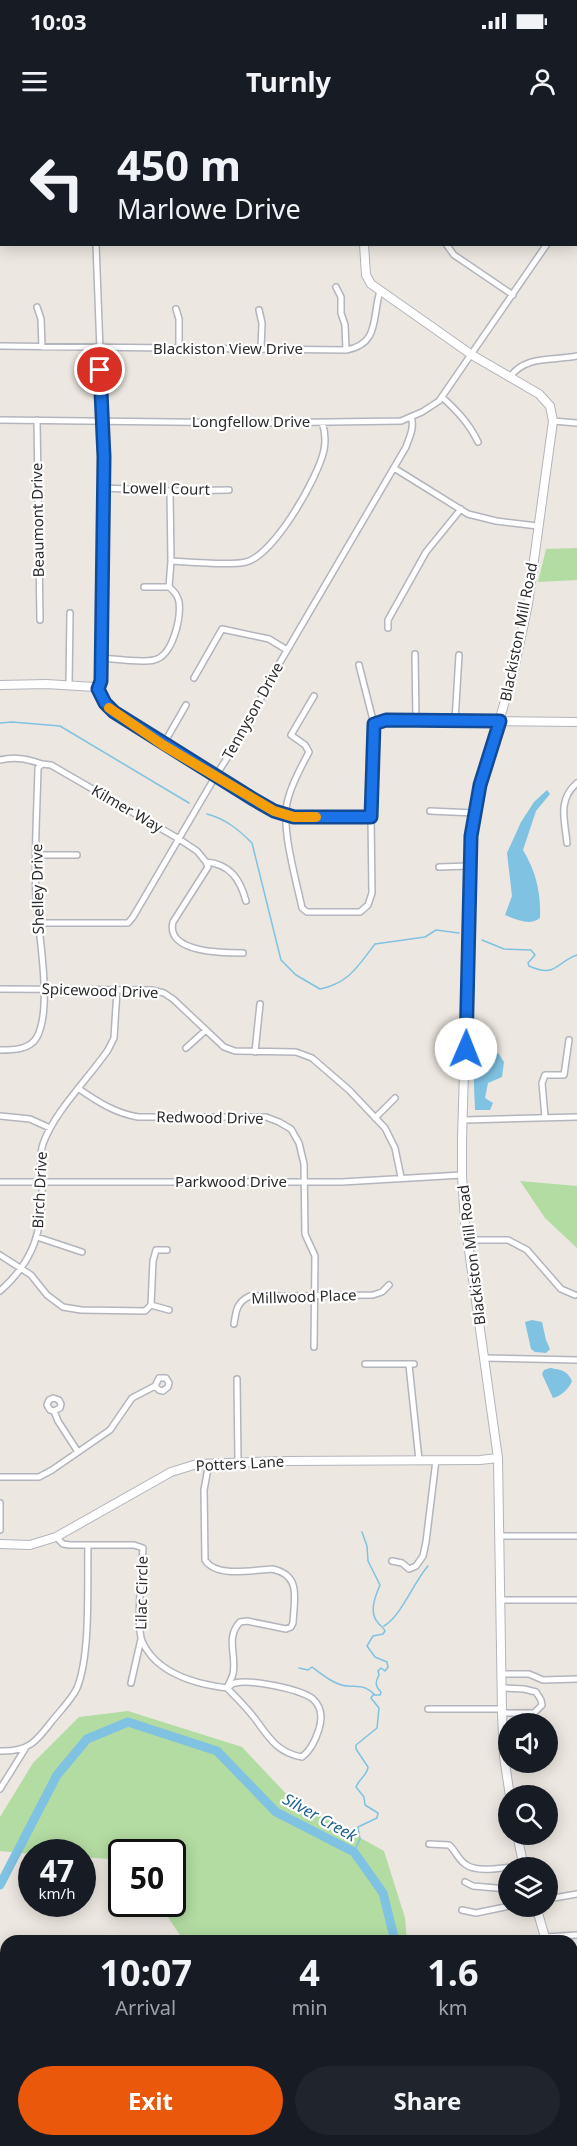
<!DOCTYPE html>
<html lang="en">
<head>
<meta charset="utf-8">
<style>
  :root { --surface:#171b24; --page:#20242c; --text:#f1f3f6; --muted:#9ea1a6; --accent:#ea580c }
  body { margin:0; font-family:"Noto Sans",sans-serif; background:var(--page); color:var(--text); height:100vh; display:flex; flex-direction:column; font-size:22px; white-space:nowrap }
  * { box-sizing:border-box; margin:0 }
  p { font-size:20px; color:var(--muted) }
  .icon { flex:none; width:33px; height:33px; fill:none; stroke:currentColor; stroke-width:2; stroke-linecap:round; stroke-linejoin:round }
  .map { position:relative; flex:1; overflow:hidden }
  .details { position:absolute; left:0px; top:1815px; width:578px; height:212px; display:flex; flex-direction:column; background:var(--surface); border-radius:18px 18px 0 0; box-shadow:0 3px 15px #0003 }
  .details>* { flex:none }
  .banner { position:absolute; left:0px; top:0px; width:578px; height:126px; box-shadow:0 3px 15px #0003; background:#171b24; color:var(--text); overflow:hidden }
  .buttons { position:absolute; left:498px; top:1593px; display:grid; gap:12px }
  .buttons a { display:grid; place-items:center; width:60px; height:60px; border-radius:50%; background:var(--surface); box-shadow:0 3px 15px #0003; font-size:30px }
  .speed { position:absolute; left:18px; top:1719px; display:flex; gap:12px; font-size:30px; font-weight:700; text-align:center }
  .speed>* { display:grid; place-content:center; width:78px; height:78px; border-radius:50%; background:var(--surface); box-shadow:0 3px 15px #0003; line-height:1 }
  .speed small { font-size:15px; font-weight:400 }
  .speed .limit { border:3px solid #111; border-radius:9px; background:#fff; color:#111 }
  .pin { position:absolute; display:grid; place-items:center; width:51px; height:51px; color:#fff; margin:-26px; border:3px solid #fff; border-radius:50%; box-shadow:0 2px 6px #0007 }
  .me { position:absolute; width:66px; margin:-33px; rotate:1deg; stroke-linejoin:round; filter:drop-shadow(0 0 4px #0008) }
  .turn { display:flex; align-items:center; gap:21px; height:126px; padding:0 18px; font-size:27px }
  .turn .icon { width:78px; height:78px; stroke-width:2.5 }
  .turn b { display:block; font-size:42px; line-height:51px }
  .eta { display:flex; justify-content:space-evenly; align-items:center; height:102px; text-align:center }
  .eta b { font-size:36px; font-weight:700; line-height:42px }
  .button { display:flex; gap:12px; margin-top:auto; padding:12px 18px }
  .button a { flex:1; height:69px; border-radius:36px; background:var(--accent); color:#fff; font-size:24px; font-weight:700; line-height:69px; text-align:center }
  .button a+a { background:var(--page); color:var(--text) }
  .status { display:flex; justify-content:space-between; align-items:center; height:42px; padding:0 30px; background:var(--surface); direction:ltr }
  .status svg { height:16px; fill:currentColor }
  header { display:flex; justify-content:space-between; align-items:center; height:78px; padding:0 18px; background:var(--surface); font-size:27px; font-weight:700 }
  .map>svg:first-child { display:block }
</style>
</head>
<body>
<div class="status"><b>10:03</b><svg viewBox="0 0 49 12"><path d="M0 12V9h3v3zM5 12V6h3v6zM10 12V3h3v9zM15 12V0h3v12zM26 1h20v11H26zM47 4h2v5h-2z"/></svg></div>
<header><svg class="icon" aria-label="menu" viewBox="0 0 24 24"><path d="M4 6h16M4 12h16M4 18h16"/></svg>Turnly<svg class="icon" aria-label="person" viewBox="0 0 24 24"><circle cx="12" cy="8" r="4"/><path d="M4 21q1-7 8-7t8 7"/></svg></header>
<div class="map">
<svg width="577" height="2026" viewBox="0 0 577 2026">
  <rect width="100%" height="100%" fill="#ece7e0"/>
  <!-- green -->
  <path fill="#b3dca2" d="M577,428V460L538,462L546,429Z
    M520,1061L577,1066V1128L545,1098Z
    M128,1591L242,1627L292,1680L384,1731L405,1798L407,1821H184L159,1784H172V1732H122L121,1770L111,1769L108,1739L83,1737L82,1732L31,1734L0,1731V1697L33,1643L79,1597Z"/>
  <!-- water -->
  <path fill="#7fc2e2" d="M547,670L550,674L536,691L523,730C536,752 541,772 540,798C530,806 516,800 505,795L512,776L507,733L521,702L534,682Z
    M487,931L499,934L504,942L502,957L488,963L485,978L493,983L490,990H475C475,973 469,939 487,931Z
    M532,1200L542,1202L546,1220L550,1229L546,1233L535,1232L531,1229L525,1202Z
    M550,1248C561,1250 567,1250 572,1261C569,1269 561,1276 553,1278L542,1254L544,1250Z"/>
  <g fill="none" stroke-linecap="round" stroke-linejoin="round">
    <!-- stream -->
    <path stroke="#7fc2e2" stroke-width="1.5" d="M0,603L12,602L60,606L189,683
      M207,694C226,699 239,710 252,723L281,840L296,855L320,869C349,863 358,846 375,824L425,817L436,810L459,813
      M482,820L504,829L531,830L535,835L528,843L529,846C556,858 555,843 577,835
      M384,1506C402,1495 413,1463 428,1446
      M299,1548L308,1550L312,1547C321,1554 336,1566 348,1566C360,1567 365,1565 375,1575
      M354,1732L360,1719L358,1707L377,1698L378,1693L365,1685L364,1677L356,1667C359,1659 368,1654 368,1647L356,1629V1625L377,1608L379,1588L371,1578L373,1575H380L381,1572C375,1566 375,1562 379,1555L378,1551L381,1548L385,1551L388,1547L387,1542L375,1537L367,1526L373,1516L383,1514L385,1511C384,1508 381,1506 379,1504C368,1493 375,1477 380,1465L368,1441L367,1426L362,1412
      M0,1957L6,1951"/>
    <!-- river -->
    <path stroke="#7fc2e2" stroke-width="9" d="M0,1765L57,1655L87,1619L128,1602L217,1631L276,1692L354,1732L383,1773L395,1821
      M0,1915L6,1924
      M68,2020L70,2026
      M464,2020L468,2026"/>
    <defs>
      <path id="street" d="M93,0V2
        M436,0V2
        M503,0V2
        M572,2V0
        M576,106H577
        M0,114H2
        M96,124L104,337L101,561L98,569
        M446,124L454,135L513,175
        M336,167L341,177V193L345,205L346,230
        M37,187L41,199L42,227
        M176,189L179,199V228
        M259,190L262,203L261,229
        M0,226L346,230C380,224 372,197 380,171
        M510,257C525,235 553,241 577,236
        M442,277C457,291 469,303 478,322
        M0,300L261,303L401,301L422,292L439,281L547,124
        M37,300L40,500
        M553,301L577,303
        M394,348L468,394L496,401L538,406
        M104,368L170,371L229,370
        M171,441C189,442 230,446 246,442C274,435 318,358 324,330C326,320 325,311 322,302
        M169,467L171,441L170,371
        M388,508V500L426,432L461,389
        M415,534L416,600
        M101,538C115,539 142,543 154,540C173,536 181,498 179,482C178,475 174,471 169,467H144
        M359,545L374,604
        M194,558L222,509L269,519L287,530
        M69,565L70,493
        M314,576L291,615L305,625L309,632C301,647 292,663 288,679C280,706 296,759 302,788L307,792H360L368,785L372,773L371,697
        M455,601L459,535
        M163,625L186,585
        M0,640C14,636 29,639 42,644
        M430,691L474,693
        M567,723C565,701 557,680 577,663
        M37,735H77
        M206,742L208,747L173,802C165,833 224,833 243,833
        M439,747L469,746
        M38,803H128L133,797L215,657L248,605L272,556L406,327C409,318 415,307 411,297
        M0,869L152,870L164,873L173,879L224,927L235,931L296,932L312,938L349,970L385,1008L395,1028L401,1057
        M186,928L206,910
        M0,930C13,930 30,930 37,917C53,887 38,812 36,777C34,734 37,691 38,648L42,644L51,645L179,719L197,731L206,742C230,744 240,759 246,781
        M255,932L260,884
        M79,969C98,982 115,993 138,997H266L279,1002L291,1009L299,1023L304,1044L305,1114L315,1136L314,1227
        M0,996L30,999L50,1008
        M545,997L542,963L545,955H564L569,920
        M375,998L395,978
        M464,1000L577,997
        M0,1062H342L462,1055
        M37,1117L82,1132
        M467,1120H508L527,1130L561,1169L575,1175
        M0,1135L31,1155L47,1175L63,1187L81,1190L145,1191L151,1185L153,1141L156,1130H167
        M0,1171C34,1141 43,1110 42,1065C41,1052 39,1036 43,1024C54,992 88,959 108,930L114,918L117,870
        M151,1185L169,1190
        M234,1204C236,1190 237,1182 250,1176L373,1175L382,1172L389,1165
        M484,1238L577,1240
        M365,1244H414
        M409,1245L419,1340
        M237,1259L238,1342
        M54,1291L50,1290L47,1285L49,1280L53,1278L59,1280L61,1284L60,1288L54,1291L58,1301L78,1332
        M0,1357H39L52,1350L110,1310L132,1278L155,1266L159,1258H166L169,1263L168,1267L163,1271L159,1270L155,1266
        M0,1383V1410
        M500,1416H577
        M56,1417L63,1424L70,1425H134L143,1428C142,1446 136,1507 142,1521C156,1553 195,1564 227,1568C229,1567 233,1563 235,1563C251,1559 300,1569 313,1579C322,1587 322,1599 319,1609C316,1619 310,1631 302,1637C278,1633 269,1618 256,1600C247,1588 237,1578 227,1568C229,1563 232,1558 233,1554C237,1535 225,1518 240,1502L247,1501L286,1509L291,1507L293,1503C294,1479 302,1455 272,1449C253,1450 216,1458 205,1440L204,1370L209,1343
        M392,1441L402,1443L409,1449L416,1446L423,1436L426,1422L436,1340
        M501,1480H577
        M502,1554H529L543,1560L577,1559
        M131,1563L141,1519
        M502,1568L524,1569L536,1572L541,1580L542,1585L534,1593H502
        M428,1589H502
        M0,1631C28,1632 36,1622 52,1601C60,1591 72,1579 77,1568C91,1534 87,1463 88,1425
        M0,1669L25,1629
        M429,1724L449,1725C455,1730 458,1739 465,1744C477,1754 509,1747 523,1745
        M465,1762L473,1766L508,1769
        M548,1779L577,1774
        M462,1790L476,1793L510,1786
        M545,1817L577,1815
        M572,1858L577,1857"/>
      <path id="secondary" d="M363,0V2
        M364,124L366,155L371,164L472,235L539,274L550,286L553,301L528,484L513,554L480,665L471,716L462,1019V1055L465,1102L498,1338L502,1593L504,1637L510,1676
        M0,565L46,564L95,567L100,572L105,583L114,592L202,649L274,691L294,697H371L374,604L386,600L577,602
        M0,1424L30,1425L56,1417L171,1352L197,1344L283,1341L480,1340L498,1338
        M517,1714L524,1748
        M536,1786L546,1821
        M572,1896L577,1916"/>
    </defs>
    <!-- street casing -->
    <use href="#street" stroke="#b3b5be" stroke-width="8"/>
    <!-- secondary casing -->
    <use href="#secondary" stroke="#b3b5be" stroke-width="10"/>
    <!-- street -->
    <use href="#street" stroke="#fff" stroke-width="5"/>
    <!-- secondary -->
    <use href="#secondary" stroke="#fff" stroke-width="8"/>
  </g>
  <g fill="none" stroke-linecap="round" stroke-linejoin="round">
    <defs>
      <path id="route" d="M100,250L104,337L101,561L98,569L105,583L114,592L253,679L274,691L294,697H371L374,604L386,600L500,601L480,665L471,716L466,929"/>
    </defs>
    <!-- route casing -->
    <use href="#route" stroke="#114b97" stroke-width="15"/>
    <!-- route -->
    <use href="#route" stroke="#1a73e8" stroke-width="10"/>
    <!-- slow -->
    <path stroke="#f59e0b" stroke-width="10" d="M109,588L163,625L274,691L294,697H316"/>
  </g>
  <g text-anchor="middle" stroke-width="4.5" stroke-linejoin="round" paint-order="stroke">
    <!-- street labels -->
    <g font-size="15" fill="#2c2c2c" stroke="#fff">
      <text x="228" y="234">Blackiston View Drive</text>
      <text x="251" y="307">Longfellow Drive</text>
      <text transform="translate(166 369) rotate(1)" y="5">Lowell Court</text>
      <text transform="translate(38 400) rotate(-91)" y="5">Beaumont Drive</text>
      <text transform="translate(519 512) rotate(-79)" y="5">Blackiston Mill Road</text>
      <text transform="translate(253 591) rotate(-61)" y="5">Tennyson Drive</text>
      <text transform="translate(127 689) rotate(30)" y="5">Kilmer Way</text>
      <text transform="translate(38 769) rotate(-91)" y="5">Shelley Drive</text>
      <text transform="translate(100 871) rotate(2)" y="5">Spicewood Drive</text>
      <text transform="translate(210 998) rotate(1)" y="5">Redwood Drive</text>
      <text x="231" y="1067">Parkwood Drive</text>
      <text transform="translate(40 1070) rotate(-87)" y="5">Birch Drive</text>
      <text transform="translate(472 1135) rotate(-97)" y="5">Blackiston Mill Road</text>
      <text transform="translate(304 1177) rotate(-2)" y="5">Millwood Place</text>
      <text transform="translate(240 1344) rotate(-3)" y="5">Potters Lane</text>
      <text transform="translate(142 1473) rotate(-89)" y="5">Lilac Circle</text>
    </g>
    <!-- water labels -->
    <g font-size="16" font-style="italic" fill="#1d618f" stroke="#fff">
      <text transform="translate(320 1697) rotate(29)" y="6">Silver Creek</text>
    </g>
  </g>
</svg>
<div class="buttons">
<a><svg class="icon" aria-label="sound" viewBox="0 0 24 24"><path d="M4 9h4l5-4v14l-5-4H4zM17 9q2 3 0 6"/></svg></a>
<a><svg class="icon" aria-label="search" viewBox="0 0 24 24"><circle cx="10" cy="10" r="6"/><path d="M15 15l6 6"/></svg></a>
<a><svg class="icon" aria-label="layers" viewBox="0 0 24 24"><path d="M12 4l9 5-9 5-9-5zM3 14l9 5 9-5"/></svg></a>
</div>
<div class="speed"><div>47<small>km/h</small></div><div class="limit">50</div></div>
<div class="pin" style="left:100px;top:250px;background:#d93025"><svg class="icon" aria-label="arrive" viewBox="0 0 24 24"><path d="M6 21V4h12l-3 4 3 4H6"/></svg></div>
<svg class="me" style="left:466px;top:929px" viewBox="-20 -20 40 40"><circle r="19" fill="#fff"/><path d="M0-13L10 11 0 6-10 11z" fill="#1a73e8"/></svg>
<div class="banner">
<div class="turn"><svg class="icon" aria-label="left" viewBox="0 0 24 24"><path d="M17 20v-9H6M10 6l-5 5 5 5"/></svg><div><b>450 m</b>Marlowe Drive</div></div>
</div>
<section class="details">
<div class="eta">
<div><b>10:07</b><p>Arrival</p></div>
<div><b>4</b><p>min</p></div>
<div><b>1.6</b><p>km</p></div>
</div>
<div class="button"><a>Exit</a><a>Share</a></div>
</section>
</div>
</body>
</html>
